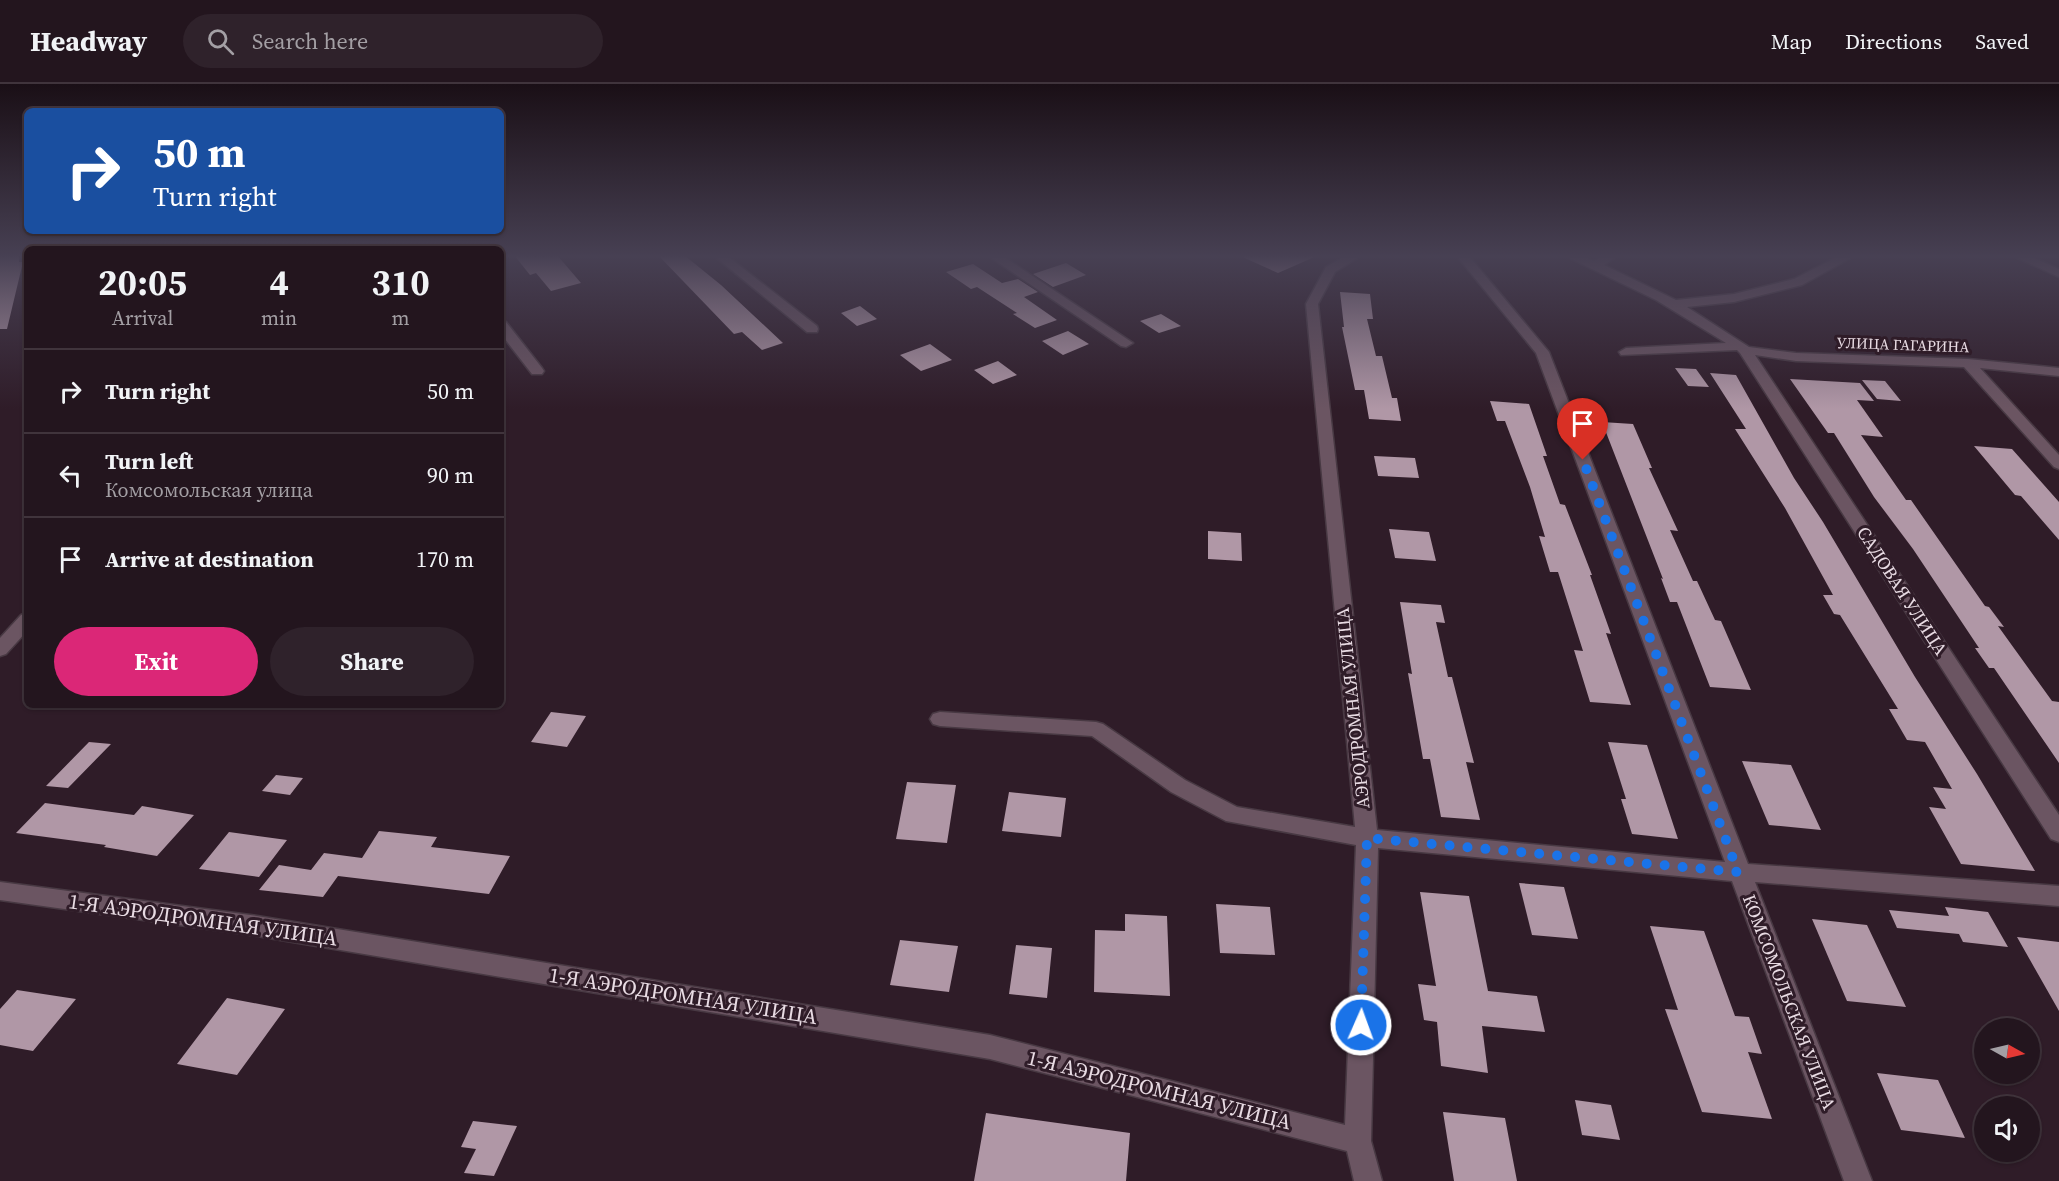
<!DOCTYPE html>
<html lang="en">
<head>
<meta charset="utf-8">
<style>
  :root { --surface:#23151e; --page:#2f222b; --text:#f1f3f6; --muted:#a39fa4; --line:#40343c; --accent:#db2777 }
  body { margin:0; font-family:"Source Serif 4",serif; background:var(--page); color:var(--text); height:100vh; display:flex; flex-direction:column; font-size:22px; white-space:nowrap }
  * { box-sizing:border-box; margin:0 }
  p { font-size:20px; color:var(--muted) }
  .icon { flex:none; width:33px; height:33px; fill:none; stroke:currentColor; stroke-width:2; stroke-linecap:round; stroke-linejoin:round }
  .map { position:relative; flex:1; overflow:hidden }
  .details { position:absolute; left:24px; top:162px; width:480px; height:462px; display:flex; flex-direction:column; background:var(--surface); border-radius:9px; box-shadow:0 2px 4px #0004,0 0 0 2px var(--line) }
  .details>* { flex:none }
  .guide { position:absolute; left:24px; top:24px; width:480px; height:126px; border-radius:9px; box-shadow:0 2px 4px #0004,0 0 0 2px var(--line); background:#1a4fa0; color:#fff; overflow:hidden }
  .needle { width:39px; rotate:98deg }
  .buttons { position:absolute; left:1974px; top:934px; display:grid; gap:12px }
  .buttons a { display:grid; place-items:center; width:66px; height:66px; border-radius:50%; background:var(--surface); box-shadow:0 2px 4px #0004,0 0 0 2px var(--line); font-size:30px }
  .pin { position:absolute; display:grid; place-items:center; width:51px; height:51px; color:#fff; margin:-62px -26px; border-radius:50% 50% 50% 0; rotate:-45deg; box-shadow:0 0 6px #0007 }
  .pin .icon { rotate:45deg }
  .me { position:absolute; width:66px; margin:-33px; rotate:2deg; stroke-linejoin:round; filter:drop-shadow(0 0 4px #0008) }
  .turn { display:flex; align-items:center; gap:21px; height:126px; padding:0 30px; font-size:27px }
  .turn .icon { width:78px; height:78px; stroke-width:2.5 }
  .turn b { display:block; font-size:42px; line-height:51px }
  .eta { display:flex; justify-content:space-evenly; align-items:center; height:102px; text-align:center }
  .eta b { font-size:36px; font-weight:700; line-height:42px }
  .primary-button { display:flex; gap:12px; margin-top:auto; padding:12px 30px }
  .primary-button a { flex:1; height:69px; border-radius:36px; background:var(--accent); color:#fff; font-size:24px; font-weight:700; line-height:69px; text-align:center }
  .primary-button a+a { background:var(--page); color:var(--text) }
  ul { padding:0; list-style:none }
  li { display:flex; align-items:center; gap:18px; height:84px; padding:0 30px; border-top:2px solid var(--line) }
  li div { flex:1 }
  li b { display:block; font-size:22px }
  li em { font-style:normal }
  header { display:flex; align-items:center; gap:36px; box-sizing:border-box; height:84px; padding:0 30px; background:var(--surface); border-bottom:2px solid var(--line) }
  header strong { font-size:28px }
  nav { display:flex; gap:33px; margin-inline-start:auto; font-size:21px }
  .search { width:420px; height:54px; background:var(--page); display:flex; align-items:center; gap:15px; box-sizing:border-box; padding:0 21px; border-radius:33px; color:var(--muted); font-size:22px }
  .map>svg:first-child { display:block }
</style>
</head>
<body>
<header>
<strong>Headway</strong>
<div class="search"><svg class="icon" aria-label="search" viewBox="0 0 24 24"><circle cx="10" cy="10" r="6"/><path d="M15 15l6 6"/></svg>Search here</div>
<nav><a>Map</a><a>Directions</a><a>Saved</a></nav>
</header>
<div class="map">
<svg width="2059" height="1097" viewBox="0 0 2059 1097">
  <rect width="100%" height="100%" fill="#2f1c28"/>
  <!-- building -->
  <path fill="#b097a6" d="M0,171H20L19,178H23L7,245H0Z
    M514,171H557L581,199L551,207L536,189L530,191Z
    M658,171H684L721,201L783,259L762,266L742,248L734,250Z
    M1238,171H1319L1278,189Z
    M1066,179L1086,191L1053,203L1033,190Z
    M973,180L1002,199L1018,195L1038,208L1024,213L1057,236L1035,244L1013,230L1017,229L977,203L971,205L946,188Z
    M1340,208L1370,210L1373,235H1367L1376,272H1382L1392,314H1397L1401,337L1369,335L1364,306H1355L1342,243H1344Z
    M860,222L877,235L857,242L841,229Z
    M1161,230L1181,242L1159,249L1140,237Z
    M1068,247L1089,260L1063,271L1042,257Z
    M930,260L952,276L921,287L900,271Z
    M998,277L1017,291L993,300L974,286Z
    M1675,284L1696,285L1709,303L1688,302Z
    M1710,289L1736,291L1794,394L1823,438L1915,593L1977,690L2035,787L1961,780L1929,723L1946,725L1933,703L1952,705L1925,658L1907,656L1889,625H1898L1840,531L1834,530L1823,511H1833L1785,424L1735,345H1746Z
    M1790,295L1860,299L1874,317L1857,316L1883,353L1861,351L1906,416H1911L1985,522L1989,523L2004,543L1998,542L2052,617L2059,618V679L1994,584H1989L1975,564H1979L1913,465L1874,413L1834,349H1828Z
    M1862,296L1885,297L1901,317L1877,315Z
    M1490,317L1529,320L1547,372H1543L1560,420L1565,421L1592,491H1590L1611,550L1606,549L1631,621L1590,618L1574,566L1583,567L1558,488H1550L1539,452L1545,453L1530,403L1505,337H1497Z
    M1602,338L1633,340L1652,384H1649L1678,447L1670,446L1693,497H1697L1715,536L1721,537L1751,606L1710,603L1677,518H1670L1661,494L1663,495Z
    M1974,362L2012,365L2059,418V456L2021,412L2015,411Z
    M1374,372L1415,374L1419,394L1378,392Z
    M1389,445L1429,448L1436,477L1395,474Z
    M1208,447L1241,449L1242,477L1208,475Z
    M1400,518L1441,521L1445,539L1436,538L1448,593H1452L1474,679L1466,678L1480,736L1441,733L1430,675H1423L1408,589L1412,590Z
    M551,628L586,632L567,663L531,658Z
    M89,658L111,660L68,704L46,702Z
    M1608,658L1647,661L1678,755L1632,750L1621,715H1626Z
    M1742,677L1791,681L1821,746L1769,741Z
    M276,691L303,694L290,711L262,707Z
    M907,698L956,701L947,759L896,755Z
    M1009,708L1066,714L1061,753L1002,747Z
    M45,719L134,731L142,722L194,731L157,772L104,763L106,761L16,749Z
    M379,747L437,753L431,763L510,772L489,810L338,792L323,813L259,806L279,781L311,786L324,769L362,774Z
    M229,748L287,756L259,793L199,785Z
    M1519,799L1564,803L1578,855L1532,851Z
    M1420,808L1469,812L1488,907L1537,912L1545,948L1482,942L1488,989L1441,982L1437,938L1424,936L1418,900L1436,902Z
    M1216,820L1270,823L1275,871L1220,869Z
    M1945,823L1988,828L2008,863L1963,858L1959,850L1897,844L1889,826L1949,832Z
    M1125,830L1167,832L1170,912L1094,908L1095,846L1125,847Z
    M1812,835L1867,841L1906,923L1847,917Z
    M1650,842L1704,847L1735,932L1749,933L1762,970L1748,968L1772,1035L1702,1028L1665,925L1678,926Z
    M2017,853L2059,858V927Z
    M900,856L958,862L949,908L890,901Z
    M1016,861L1052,864L1047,914L1009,910Z
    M17,906L76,915L33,967L0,961V925Z
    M227,914L285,925L237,991L177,980Z
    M1877,989L1938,996L1965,1054L1901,1046Z
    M1575,1016L1611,1021L1620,1056L1582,1051Z
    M1443,1028L1505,1034L1517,1097H1454Z
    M986,1029L1130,1049L1126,1097H974Z
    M473,1037L517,1042L494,1092L464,1089L476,1065L461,1063Z"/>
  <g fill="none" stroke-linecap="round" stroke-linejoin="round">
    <defs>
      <path id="minor" d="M713,171H726L817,242L818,245L817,248H807Z
        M987,171H1001L1133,259L1126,263L1121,262Z
        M1347,171H1362L1335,188L1318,220L1377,746L1725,778L1536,269L1456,171H1468L1549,268L1748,780L2059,802V822L1755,798L1872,1097H1844L1732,797L1378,764L1371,1057L1382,1097H1354L1347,1067L990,975L257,852L0,816V798L257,832L990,951L1345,1041L1356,761L1226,737L1171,708L1092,652L940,642L933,640L930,635L933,630L940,628L1096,638L1103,640L1185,696L1237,723L1355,743L1306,220L1326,183Z
        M1563,171H1580L1594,177L1604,171H1619L1604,181L1676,216L1734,210L1794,195L1841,171H1856L1802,201L1734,218L1687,223L1749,263L1796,269L1968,275L2059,284V292L1980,284L2059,371V385L2054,383L1964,283L1796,277L1755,271L2059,731V758L2051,755L1740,269L1737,266L1621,271L1619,268L1626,264L1726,259L1656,216Z
        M2011,171H2027L2059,185V193Z
        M501,237L506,238L542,284L544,287L542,290H532L501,250Z
        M27,529V547L6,570L0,572V554L21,531Z"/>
    </defs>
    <!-- minor casing -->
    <use href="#minor" stroke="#483943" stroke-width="3"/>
    <!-- minor -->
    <use href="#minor" fill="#6b5562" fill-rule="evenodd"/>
  </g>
  <!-- sky -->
  <linearGradient id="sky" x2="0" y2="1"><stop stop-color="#1a0f16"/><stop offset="0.53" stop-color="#474053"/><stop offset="1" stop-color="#474053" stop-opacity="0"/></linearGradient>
  <rect width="2059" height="325" fill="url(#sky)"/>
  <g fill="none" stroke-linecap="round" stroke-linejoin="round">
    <!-- route -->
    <path stroke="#1a73e8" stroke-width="10" stroke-dasharray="0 18" d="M1361,941L1367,754L1738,788L1583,376"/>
  </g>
  <g text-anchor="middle" stroke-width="6" stroke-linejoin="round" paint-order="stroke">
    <!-- far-street labels -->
    <g font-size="15" fill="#e8dbe3" stroke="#2f1c28">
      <text transform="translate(1903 261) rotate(2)" y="5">УЛИЦА ГАГАРИНА</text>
    </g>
    <!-- street labels -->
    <g font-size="18" fill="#e8dbe3" stroke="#2f1c28">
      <text transform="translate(1902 507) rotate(57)" y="6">САДОВАЯ УЛИЦА</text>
      <text transform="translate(1353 624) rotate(-96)" y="6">АЭРОДРОМНАЯ УЛИЦА</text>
      <text transform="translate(1789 918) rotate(69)" y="6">КОМСОМОЛЬСКАЯ УЛИЦА</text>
    </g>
    <!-- near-street labels -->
    <g font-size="21" fill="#e8dbe3" stroke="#2f1c28">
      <text transform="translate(203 836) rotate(8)" y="7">1-Я АЭРОДРОМНАЯ УЛИЦА</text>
      <text transform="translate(683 912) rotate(9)" y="7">1-Я АЭРОДРОМНАЯ УЛИЦА</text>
      <text transform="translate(1159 1006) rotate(14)" y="7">1-Я АЭРОДРОМНАЯ УЛИЦА</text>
    </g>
  </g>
</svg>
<div class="buttons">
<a><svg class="needle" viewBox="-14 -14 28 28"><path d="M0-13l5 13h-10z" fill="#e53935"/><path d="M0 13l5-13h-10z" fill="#a39fa4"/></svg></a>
<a><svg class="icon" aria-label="sound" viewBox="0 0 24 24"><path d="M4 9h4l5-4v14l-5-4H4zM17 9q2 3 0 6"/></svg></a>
</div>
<div class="pin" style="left:1583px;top:376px;background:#d93025"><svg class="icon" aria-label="arrive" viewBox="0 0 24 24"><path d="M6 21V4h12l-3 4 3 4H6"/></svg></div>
<svg class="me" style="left:1361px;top:941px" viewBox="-20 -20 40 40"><circle r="17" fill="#1a73e8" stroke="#fff" stroke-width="3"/><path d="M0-11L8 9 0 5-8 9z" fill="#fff"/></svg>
<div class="guide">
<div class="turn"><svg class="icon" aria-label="right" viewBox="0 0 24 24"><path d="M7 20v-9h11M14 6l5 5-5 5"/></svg><div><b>50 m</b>Turn right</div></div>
</div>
<section class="details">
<div class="eta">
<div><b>20:05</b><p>Arrival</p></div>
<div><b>4</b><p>min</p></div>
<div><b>310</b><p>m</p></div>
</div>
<ul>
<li><svg class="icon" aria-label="right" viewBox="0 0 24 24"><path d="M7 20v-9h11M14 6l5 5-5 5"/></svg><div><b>Turn right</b></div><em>50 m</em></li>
<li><svg class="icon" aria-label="left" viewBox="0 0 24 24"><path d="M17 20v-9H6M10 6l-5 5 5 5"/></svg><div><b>Turn left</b><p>Комсомольская улица</p></div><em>90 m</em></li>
<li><svg class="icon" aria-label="arrive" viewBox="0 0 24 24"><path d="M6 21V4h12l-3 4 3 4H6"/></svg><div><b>Arrive at destination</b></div><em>170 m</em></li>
</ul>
<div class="primary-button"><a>Exit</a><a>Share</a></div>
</section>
</div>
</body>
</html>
